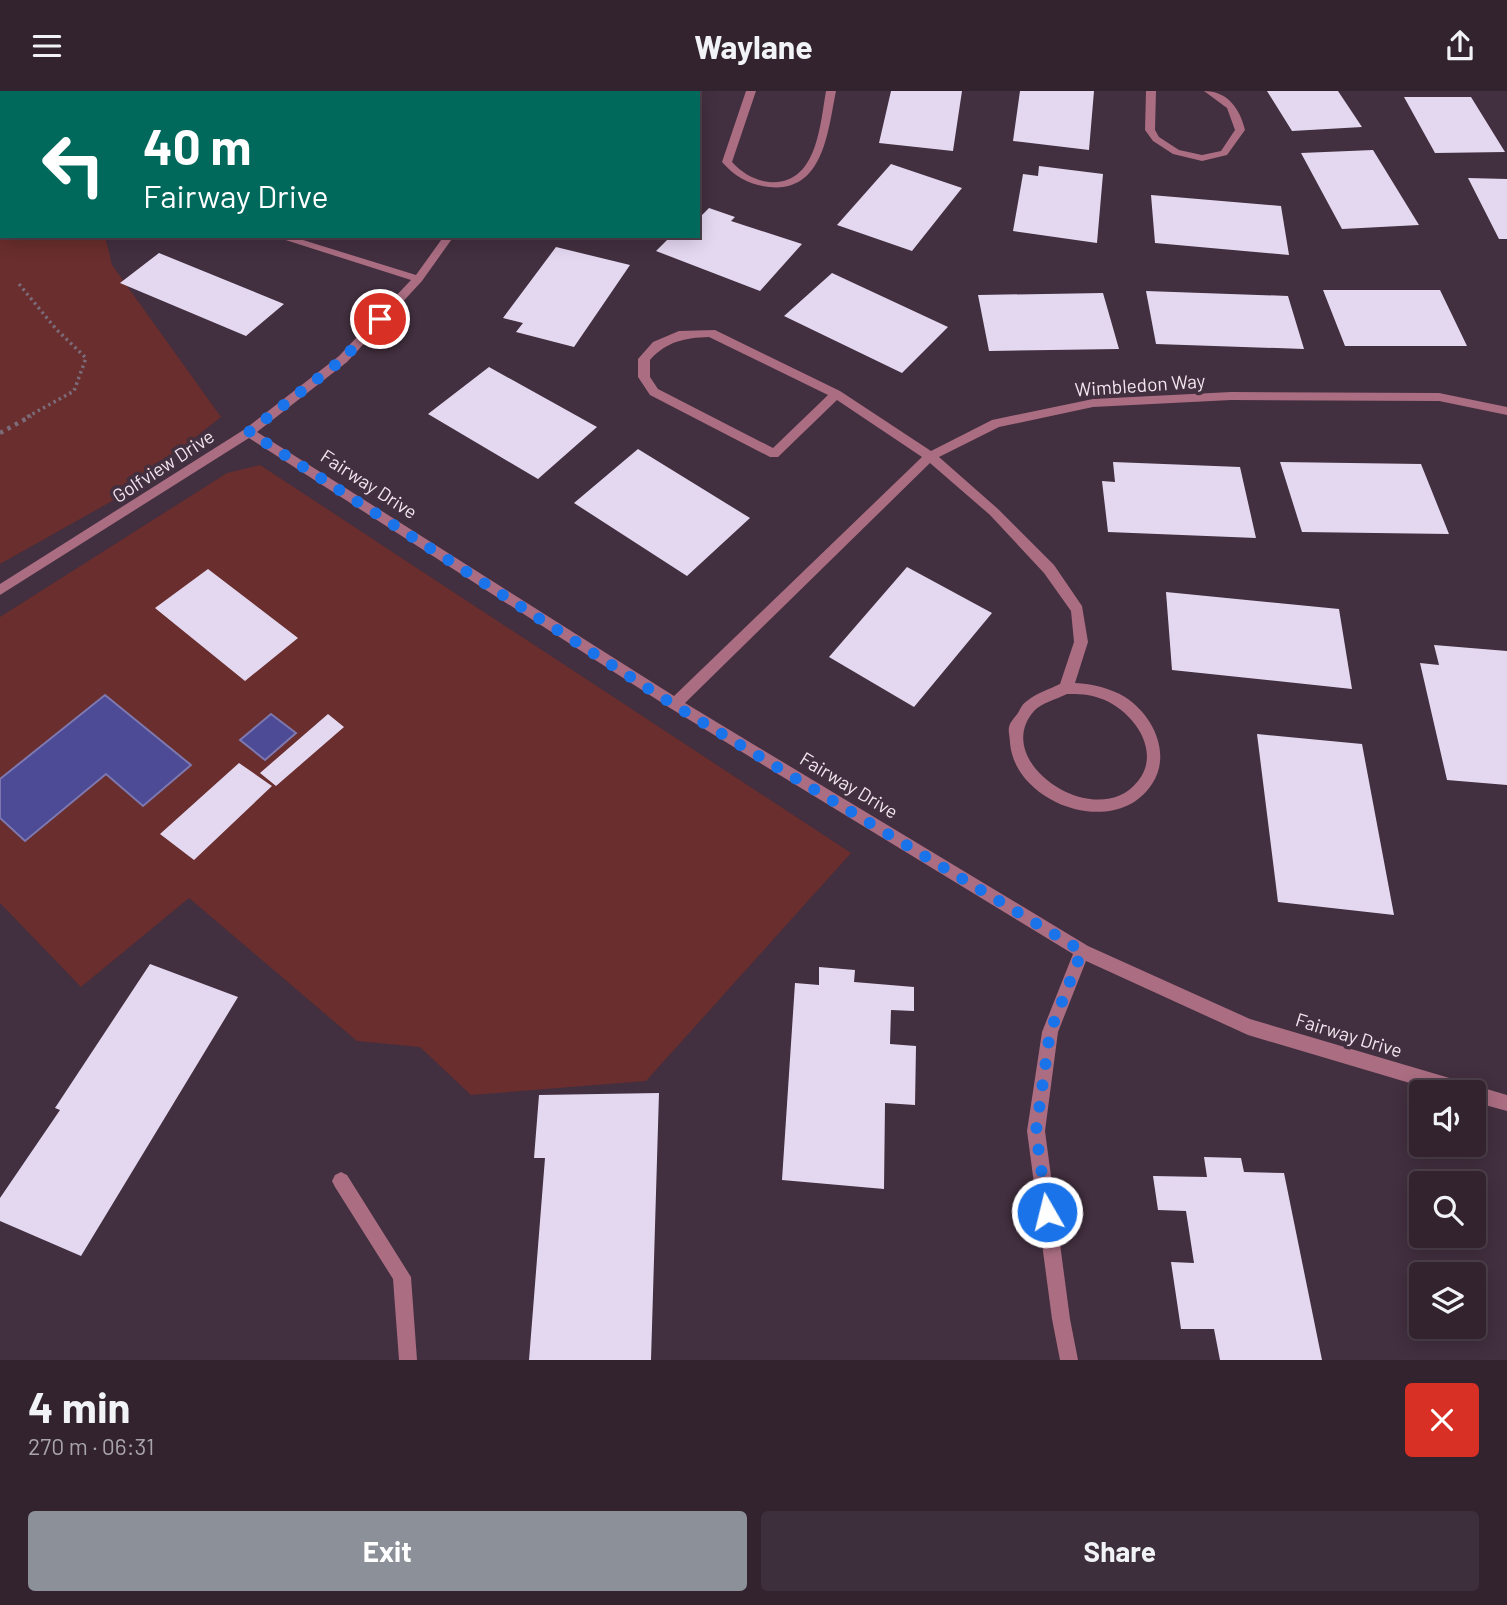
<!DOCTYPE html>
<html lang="en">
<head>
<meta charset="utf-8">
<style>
  :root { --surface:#32232f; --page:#3d2f3b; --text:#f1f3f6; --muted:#a8a4aa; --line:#4d404b; --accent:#8c9099 }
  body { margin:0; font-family:Barlow,sans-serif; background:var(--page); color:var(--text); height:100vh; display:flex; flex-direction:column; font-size:26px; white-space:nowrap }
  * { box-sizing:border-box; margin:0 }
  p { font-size:23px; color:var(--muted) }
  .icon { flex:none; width:38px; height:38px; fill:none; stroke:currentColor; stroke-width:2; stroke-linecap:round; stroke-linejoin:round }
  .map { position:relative; height:1269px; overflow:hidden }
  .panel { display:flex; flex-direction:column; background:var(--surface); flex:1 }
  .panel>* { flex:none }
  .hud { position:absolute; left:0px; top:0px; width:700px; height:147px; box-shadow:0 4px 18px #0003,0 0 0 2px var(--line); background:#00695c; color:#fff; overflow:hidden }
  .fabs { position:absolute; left:1409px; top:989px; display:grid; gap:14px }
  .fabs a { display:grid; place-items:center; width:77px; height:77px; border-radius:7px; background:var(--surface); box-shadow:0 4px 18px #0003,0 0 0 2px var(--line); font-size:35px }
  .pin { position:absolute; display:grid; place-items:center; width:60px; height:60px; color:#fff; margin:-30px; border:4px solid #fff; border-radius:50%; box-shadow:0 2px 7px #0007 }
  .me { position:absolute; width:77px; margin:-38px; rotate:352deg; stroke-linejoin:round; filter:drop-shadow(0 0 5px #0008) }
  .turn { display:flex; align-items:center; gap:24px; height:147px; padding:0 28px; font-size:32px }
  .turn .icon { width:91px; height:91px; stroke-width:2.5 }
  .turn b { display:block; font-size:49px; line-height:60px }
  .round { display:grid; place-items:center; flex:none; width:74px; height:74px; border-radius:7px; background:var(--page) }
  .summary { display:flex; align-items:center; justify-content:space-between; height:119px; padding:0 28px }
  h1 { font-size:42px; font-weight:700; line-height:52px }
  .button { display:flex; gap:14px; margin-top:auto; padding:14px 28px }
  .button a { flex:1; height:80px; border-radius:7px; background:var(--accent); color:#fff; font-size:28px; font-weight:700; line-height:80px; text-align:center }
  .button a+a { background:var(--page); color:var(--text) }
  header { display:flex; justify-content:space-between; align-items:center; height:91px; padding:0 28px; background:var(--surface); font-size:32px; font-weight:700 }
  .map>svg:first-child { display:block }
</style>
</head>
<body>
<header><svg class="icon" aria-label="menu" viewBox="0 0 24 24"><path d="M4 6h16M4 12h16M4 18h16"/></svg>Waylane<svg class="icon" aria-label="share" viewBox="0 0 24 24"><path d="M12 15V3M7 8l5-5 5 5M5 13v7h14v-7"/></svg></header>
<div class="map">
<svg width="1507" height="1269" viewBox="0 0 1507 1269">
  <rect width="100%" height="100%" fill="#422f3f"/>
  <!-- green -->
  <path fill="#692e2d" d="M0,0L67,2H2V145H105L112,174L221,326L121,405L0,473Z
    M260,374L851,762L646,990L471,1004L420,956L357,950L189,807L81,896L0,812V526L227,382Z"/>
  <!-- water -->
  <path fill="#4d4a96" stroke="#7e78b0" stroke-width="2" d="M105,604L191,674L143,715L106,683L25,750L0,727V688Z
    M271,623L296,642L265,669L240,649Z"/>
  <!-- building -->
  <path fill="#e4d8f1" d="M891,0H962L953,60L879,52Z
    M1020,0H1094L1089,59L1013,50Z
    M1267,0H1338L1362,36L1292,40Z
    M1404,6H1471L1505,61L1435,62Z
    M1373,59L1419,134L1342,138L1301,62Z
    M891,73L962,97L912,160L837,134Z
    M1039,75L1103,83L1097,152L1013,140L1023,83L1038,85Z
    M1468,87L1507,88V148H1499Z
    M1151,104L1281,115L1289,164L1155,152Z
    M709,117L735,126L731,130L802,153L760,200L656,160L671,145H698V128Z
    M556,156L630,174L574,256L516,241L523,232L503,227Z
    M159,162L284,213L246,245L120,192Z
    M832,182L948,236L902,282L784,225Z
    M1323,199H1440L1467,255H1345Z
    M1146,200L1288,205L1304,258L1156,253Z
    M1103,202L1119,258L989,260L978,204Z
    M489,276L597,336L538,388L428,323Z
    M638,358L750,427L687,485L574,412Z
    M1113,371L1240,376L1256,447L1108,441L1102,390L1115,391Z
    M1280,371L1421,373L1449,443L1302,441Z
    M907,476L992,522L914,616L829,566Z
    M208,478L298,547L245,590L155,517Z
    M1166,501L1339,518L1352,598L1172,579Z
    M1434,554L1507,560V694L1447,689L1420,572L1439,574Z
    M328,623L344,636L276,695L260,682Z
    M1257,643L1362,653L1394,824L1278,811Z
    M239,672L272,695L194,769L160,743Z
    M150,873L238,906L81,1165L0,1130V1107L60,1019L55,1017Z
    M819,876L855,879L854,891L914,896V920L891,919L890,953L916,955L915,1014L885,1012L884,1098L782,1089L795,892L819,894Z
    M659,1002L651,1269H529L545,1067H534L539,1004Z
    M1204,1066L1241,1067L1244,1081L1284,1082L1322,1269H1220L1214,1238H1181L1171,1171L1194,1172L1186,1120L1158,1119L1153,1085L1207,1086Z"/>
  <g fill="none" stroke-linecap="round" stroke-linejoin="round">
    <!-- path-far1 -->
    <path stroke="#7c6b79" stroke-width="3.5" stroke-dasharray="2.5 3.5" stroke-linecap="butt" d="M19,193L56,238L86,267L74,300L27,326"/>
    <!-- path -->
    <path stroke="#7c6b79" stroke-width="4.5" stroke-dasharray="3.5 5" stroke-linecap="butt" d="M0,342L31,325"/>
    <!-- lane -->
    <path fill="#aa6d82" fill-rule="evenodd" d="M1146,0H1156L1155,39L1159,46L1179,59L1202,64L1221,60L1235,39L1227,17L1204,0C1228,0 1240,18 1245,39L1227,64L1202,70L1173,63L1153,50L1145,39Z"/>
    <!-- street -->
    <path fill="#aa6d82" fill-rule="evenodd" d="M191,0H201V2H191Z
      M297,0H310L296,2Z
      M525,0H535L525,2Z
      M746,0H756L732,71C742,82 754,89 769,91C817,95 820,34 826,0H836C828,39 824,102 769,96C750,94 735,86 722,71Z
      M273,145H290L416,184L444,145H454L422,190L347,271L257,341L674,605L922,366L837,309L778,366H770L650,304L638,286V268L653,251L679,240L715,239L840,300L931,360L992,329L1093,308L1231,301L1439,302L1507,316V324L1439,310L1231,309L1093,316L999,336L939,366L998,418L1054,474L1082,515L1088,551L1075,592C1093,593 1110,597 1125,606C1153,624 1172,663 1152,693C1116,749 1015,713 1010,652C1010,647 1008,641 1009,636C1010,631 1015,626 1018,622C1020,618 1023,612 1027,610C1036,602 1050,598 1060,593L1074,551L1071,520L1044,482L990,424L930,372L685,612L1088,855L1250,928L1507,1004V1020L1474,1011V1001H1440L1248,944L1086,870L1058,941L1045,1040L1070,1228L1078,1269H1060L1052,1228L1027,1040L1042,941L1073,863L670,617L249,347L0,504V493L245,338L339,265L411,189ZM709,246L828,304L773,357L658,298L650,286V269C667,250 685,247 709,246ZM1067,603C1078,603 1089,603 1099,607C1131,617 1163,659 1138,690C1097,743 989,671 1034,620C1041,612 1057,608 1067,603Z
      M341,1081L347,1084L411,1186L417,1269H399L393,1188L335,1096L332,1090L335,1084Z"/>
  </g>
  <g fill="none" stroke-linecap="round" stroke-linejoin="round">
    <!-- route -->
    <path stroke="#1a73e8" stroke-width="12" stroke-dasharray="0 21.6" d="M380,228L343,268L249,341L674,614L1082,860L1050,941L1036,1040L1047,1121"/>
  </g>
  <g text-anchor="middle" stroke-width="7" stroke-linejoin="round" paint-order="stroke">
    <!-- street labels -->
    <g font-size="19" fill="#f1e5ee" stroke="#422f3f">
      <text transform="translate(1140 294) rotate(-4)" y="7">Wimbledon Way</text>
      <text transform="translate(163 375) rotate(-33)" y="7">Golfview Drive</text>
      <text transform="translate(369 393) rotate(33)" y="7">Fairway Drive</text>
      <text transform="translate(849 694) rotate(31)" y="7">Fairway Drive</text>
      <text transform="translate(1349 944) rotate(17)" y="7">Fairway Drive</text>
    </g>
  </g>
</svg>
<div class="fabs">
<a><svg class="icon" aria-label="sound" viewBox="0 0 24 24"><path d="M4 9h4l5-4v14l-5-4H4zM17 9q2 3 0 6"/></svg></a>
<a><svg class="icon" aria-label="search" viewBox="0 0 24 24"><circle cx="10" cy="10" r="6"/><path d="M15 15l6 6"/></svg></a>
<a><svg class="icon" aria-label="layers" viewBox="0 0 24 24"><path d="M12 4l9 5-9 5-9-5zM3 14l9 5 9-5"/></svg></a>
</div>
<div class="pin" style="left:380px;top:228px;background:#d93025"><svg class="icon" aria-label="arrive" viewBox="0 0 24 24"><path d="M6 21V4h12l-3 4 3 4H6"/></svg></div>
<svg class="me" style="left:1047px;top:1121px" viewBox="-20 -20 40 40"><circle r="17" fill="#1a73e8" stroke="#fff" stroke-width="3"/><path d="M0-11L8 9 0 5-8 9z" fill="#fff"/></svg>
<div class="hud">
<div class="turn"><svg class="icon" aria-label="left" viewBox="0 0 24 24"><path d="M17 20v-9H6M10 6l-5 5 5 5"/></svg><div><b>40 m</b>Fairway Drive</div></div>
</div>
</div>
<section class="panel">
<div class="summary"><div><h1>4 min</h1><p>270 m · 06:31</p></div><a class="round" style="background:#d93025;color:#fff"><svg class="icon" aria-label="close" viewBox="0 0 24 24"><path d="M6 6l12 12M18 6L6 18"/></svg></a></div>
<div class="button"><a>Exit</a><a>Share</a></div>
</section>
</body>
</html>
